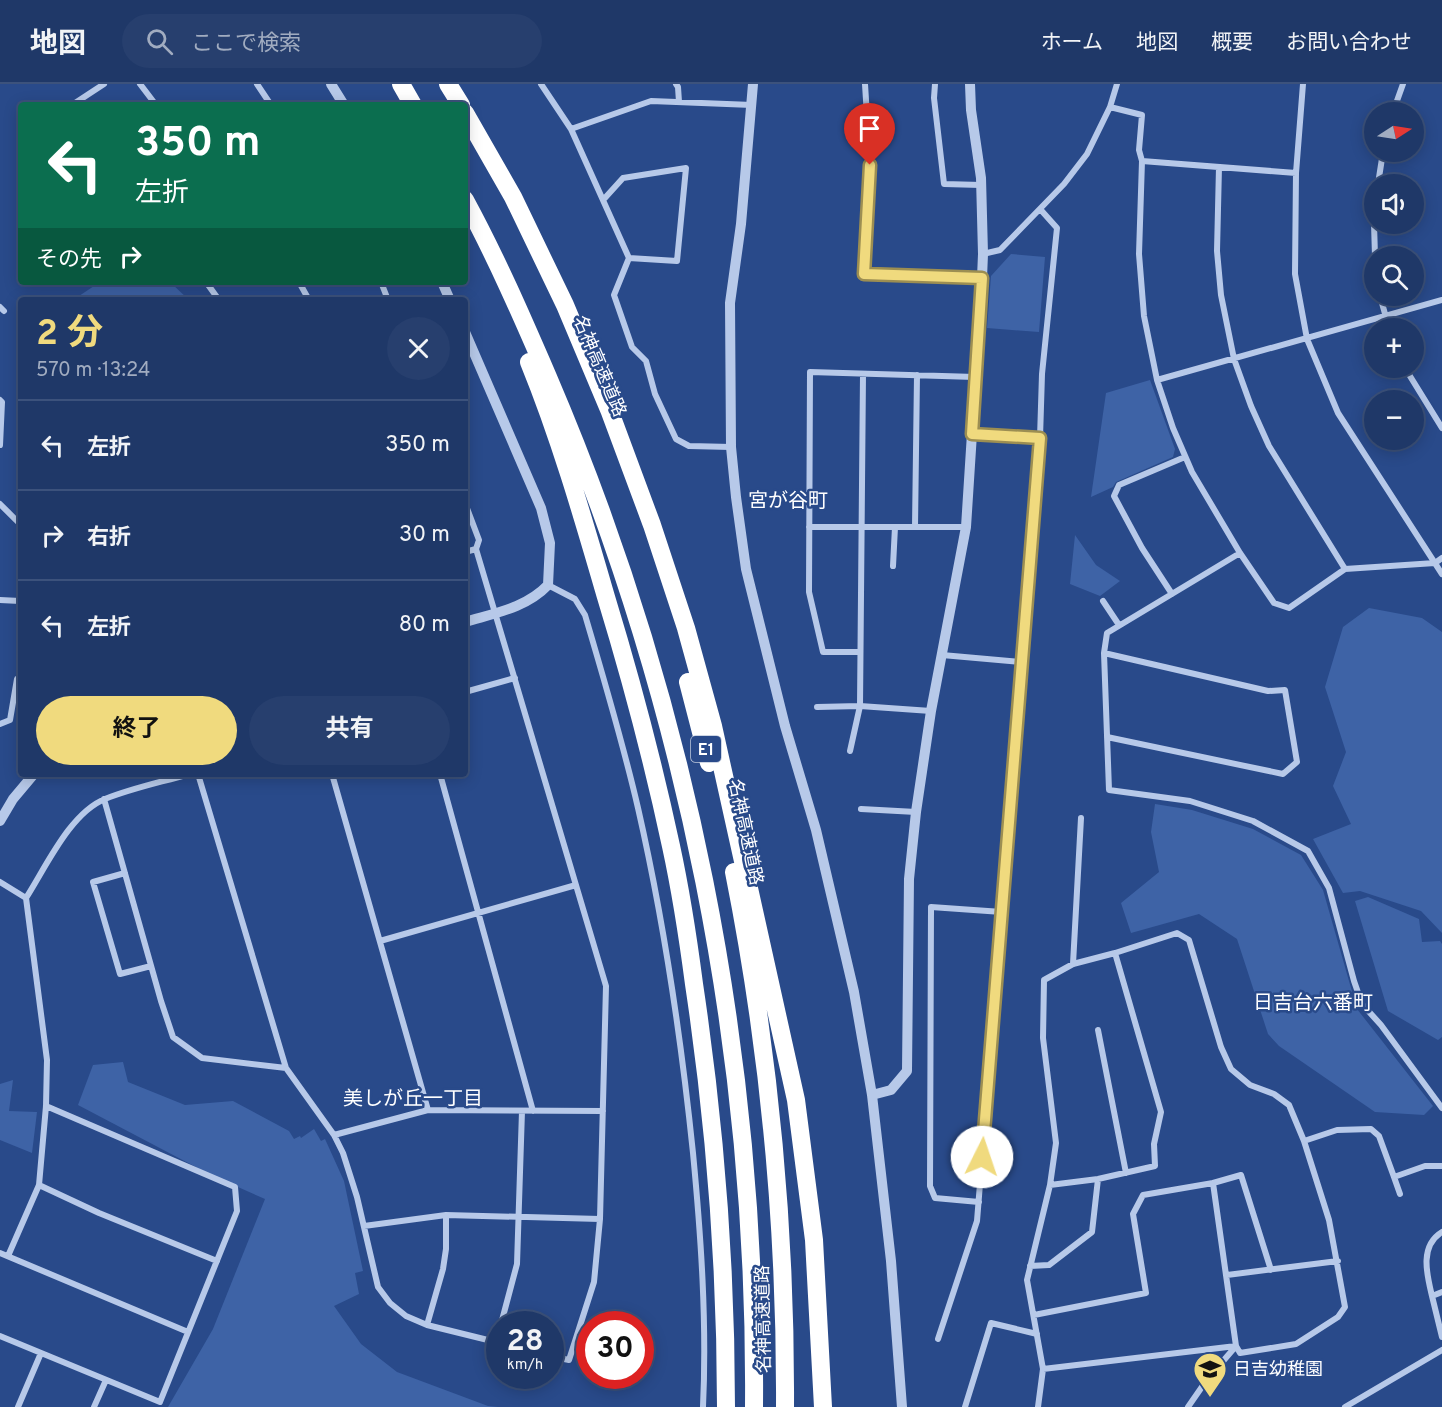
<!DOCTYPE html>
<html lang="ja">
<head>
<meta charset="utf-8">
<style>
  :root { --surface:#1f3868; --page:#273f6e; --text:#f1f3f6; --muted:#a1acc0; --line:#3c527c; --accent:#f0da7e }
  body { margin:0; font-family:Overpass,"Noto Sans JP",sans-serif; background:var(--page); color:var(--text); height:100vh; display:flex; flex-direction:column; font-size:22px; white-space:nowrap }
  * { box-sizing:border-box; margin:0 }
  p { font-size:20px; color:var(--muted) }
  .icon { flex:none; width:33px; height:33px; fill:none; stroke:currentColor; stroke-width:2; stroke-linecap:round; stroke-linejoin:round }
  .map { position:relative; flex:1; overflow:hidden }
  .side { position:absolute; left:18px; top:213px; width:450px; height:480px; display:flex; flex-direction:column; background:var(--surface); border-radius:6px; box-shadow:0 3px 15px #0003,0 0 0 2px var(--line) }
  .side>* { flex:none }
  .top-card { position:absolute; left:18px; top:18px; width:450px; height:183px; border-radius:6px; box-shadow:0 3px 15px #0003,0 0 0 2px var(--line); background:#0b6e4f; color:#fff; overflow:hidden }
  .needle { width:39px; rotate:78deg }
  .controls { position:absolute; left:1364px; top:18px; display:grid; gap:12px }
  .controls a { display:grid; place-items:center; width:60px; height:60px; border-radius:50%; background:var(--surface); box-shadow:0 3px 15px #0003,0 0 0 2px var(--line); font-size:30px }
  .speed { position:absolute; left:486px; top:1227px; display:flex; gap:12px; font-size:30px; font-weight:700; text-align:center }
  .speed>* { display:grid; place-content:center; width:78px; height:78px; border-radius:50%; background:var(--surface); box-shadow:0 3px 15px #0003,0 0 0 2px var(--line); line-height:1 }
  .speed small { font-size:15px; font-weight:400 }
  .speed .limit { border:9px solid #d22; background:#fff; color:#111 }
  .pin { position:absolute; display:grid; place-items:center; width:51px; height:51px; color:#fff; margin:-62px -26px; border-radius:50% 50% 50% 0; rotate:-45deg; box-shadow:0 0 6px #0007 }
  .pin .icon { rotate:45deg }
  .me { position:absolute; width:66px; margin:-33px; rotate:4deg; stroke-linejoin:round; filter:drop-shadow(0 0 4px #0008) }
  .turn { display:flex; align-items:center; gap:21px; height:126px; padding:0 18px; font-size:27px }
  .turn .icon { width:78px; height:78px; stroke-width:2.5 }
  .turn b { display:block; font-size:42px; line-height:51px }
  .then { display:flex; align-items:center; height:57px; padding:0 18px; background:#0003; gap:12px; font-size:22px }
  .round { display:grid; place-items:center; flex:none; width:63px; height:63px; border-radius:32px; background:var(--page) }
  .overview { display:flex; align-items:center; justify-content:space-between; height:102px; padding:0 18px }
  h1 { font-size:36px; font-weight:700; line-height:45px; color:var(--accent) }
  .button { display:flex; gap:12px; margin-top:auto; padding:12px 18px }
  .button a { flex:1; height:69px; border-radius:36px; background:var(--accent); color:#111; font-size:24px; font-weight:700; line-height:69px; text-align:center }
  .button a+a { background:var(--page); color:var(--text) }
  ul { padding:0; list-style:none }
  li { display:flex; align-items:center; gap:18px; height:90px; padding:0 18px; border-top:2px solid var(--line) }
  li div { flex:1 }
  li b { display:block; font-size:22px }
  li em { font-style:normal }
  header { display:flex; align-items:center; gap:36px; box-sizing:border-box; height:84px; padding:0 30px; background:var(--surface); border-bottom:2px solid var(--line) }
  header strong { font-size:28px }
  nav { display:flex; gap:33px; margin-inline-start:auto; font-size:21px }
  .search { width:420px; height:54px; background:var(--page); display:flex; align-items:center; gap:15px; box-sizing:border-box; padding:0 21px; border-radius:33px; color:var(--muted); font-size:22px }
  .map>svg:first-child { display:block }
</style>
</head>
<body>
<header>
<strong>地図</strong>
<div class="search"><svg class="icon" aria-label="search" viewBox="0 0 24 24"><circle cx="10" cy="10" r="6"/><path d="M15 15l6 6"/></svg>ここで検索</div>
<nav><a>ホーム</a><a>地図</a><a>概要</a><a>お問い合わせ</a></nav>
</header>
<div class="map">
<svg width="1442" height="1323" viewBox="0 0 1442 1323">
  <rect width="100%" height="100%" fill="#294a8a"/>
  <!-- green -->
  <path fill="#3e63a6" d="M1011,170L1045,173L1039,248L987,244L991,192Z
    M100,198H170L189,216H73Z
    M1150,296L1175,365L1173,373L1116,398L1113,403L1091,413L1106,309Z
    M1075,451L1096,481L1120,497L1100,512L1070,500Z
    M1369,524L1422,534L1442,548V849L1421,827L1360,807L1343,809L1313,755L1351,740L1333,702L1346,668L1325,603L1343,543Z
    M1155,720L1192,726L1253,745L1301,771L1323,806L1357,925L1433,1022L1424,1031L1375,1028L1279,962L1268,950L1237,855L1199,830L1131,849L1121,819L1159,788L1151,748Z
    M1368,813L1419,835L1422,858L1440,857L1442,860V953L1438,956L1388,927L1355,817Z
    M123,978L128,998L185,1021L233,1017L289,1047L294,1055L300,1052L301,1054L314,1045L321,1057L325,1055L344,1097L363,1187L355,1189L359,1210L334,1222L361,1260L397,1288L488,1322L498,1323H168L213,1245L265,1115L213,1092L78,1021L93,981Z
    M13,996L9,1027L37,1028L32,1069L0,1056V1000Z"/>
  <g fill="none" stroke-linecap="round" stroke-linejoin="round">
    <!-- minor -->
    <path stroke="#b7c9e9" stroke-width="6" d="M140,0L156,21
      M257,0L271,21
      M541,0L571,45L629,174L614,211L632,263L646,277L655,310L676,355L689,362L731,363
      M676,0L678,3L679,18
      M865,0L870,81L864,190L982,194
      M935,0L934,14L944,100L981,101
      M1303,0L1296,89L1295,190L1307,255L1338,329L1442,490
      M72,21L104,0
      M1110,23L1142,31L1139,66L1142,77L1139,170L1144,232L1157,296L1173,344L1192,388L1240,469L1274,519L1289,524L1345,485L1435,479L1442,474
      M1393,28L1403,0
      M571,45L651,17L752,21
      M1142,77L1296,89
      M1219,83L1217,167L1221,211L1234,275L1251,322L1269,362L1345,485
      M1378,100L1383,68
      M604,115L623,94L686,84L677,177L629,174
      M1374,139L1375,172
      M983,170L1000,166L1064,100L1087,70L1110,23L1117,0
      M206,198L219,216
      M299,198L309,216
      M381,198L388,216
      M1380,212L1389,244
      M0,223L4,227
      M1405,284L1442,344
      M1157,296L1442,216
      M0,316L2,318L0,361
      M972,350L1040,354
      M465,419L479,456L476,465L606,902L600,1135L594,1198L569,1276L550,1272
      M0,420L21,441
      M809,443H966
      M915,443L917,291
      M465,468L476,465
      M1240,469L1107,549L1104,569L1109,706L1190,717L1253,737L1308,767L1329,804L1354,897L1362,920L1381,941L1442,1024
      M893,482L895,443
      M548,501L575,515L585,531C604,595 623,659 638,724C664,838 681,953 693,1069C701,1153 707,1238 703,1323
      M1172,510L1142,464L1114,412L1119,401L1185,373
      M0,516L20,517
      M19,517L20,441
      M1103,517L1119,541
      M859,568H823L809,508L810,288L975,293
      M1104,569L1268,607L1285,606L1297,678L1283,690L1107,653
      M942,571L1021,578
      M465,608L515,594
      M817,623L860,622L931,627
      M0,640L10,636L17,595H21
      M850,667L860,622L863,290
      M198,690L286,984L334,1051L343,1069L357,1113L378,1203L390,1219L406,1232L427,1241L500,1259
      M332,690L428,1026
      M440,690L533,1027
      M104,715L161,917L173,953L202,974L286,984
      M861,725L916,728
      M125,789L93,798L120,890L151,882
      M0,798L26,814C46,783 70,729 105,715C132,704 162,698 189,690
      M380,857L576,801
      M1073,880L1081,734
      M1098,946L1126,1089
      M334,1051L428,1026L603,1027
      M1304,1057L1337,1046L1371,1045L1379,1052L1394,1093L1425,1082H1442
      M1394,1093L1400,1110
      M1213,1099L1241,1091L1271,1186
      M39,1101L99,1129L217,1177
      M1050,1101L1098,1095L1155,1082L1154,1060L1161,1028L1115,869
      M979,1118L935,1114L930,1102L931,823L1002,828
      M364,1142L446,1131L600,1135
      M0,1169L188,1248
      M8,1172L39,1101L46,1022L47,976L26,814
      M1030,1182L1049,1181L1092,1148L1098,1095
      M1227,1191L1338,1177
      M1442,1208L1432,1212L1442,1253
      M1432,1212C1427,1191 1419,1162 1442,1148
      M1034,1231L1146,1209L1133,1130L1143,1111L1213,1099L1236,1262L1240,1269L1296,1260L1338,1233L1345,1223L1329,1136L1304,1057L1289,1021L1274,1010L1250,1001L1231,985L1221,963L1189,856L1177,849L1115,869L1073,880L1044,896L1043,954L1056,1059L1050,1101L1027,1196L1043,1285L1038,1323
      M501,1240L517,1180L522,1027
      M427,1241L443,1185L446,1165V1131
      M0,1252L160,1318L237,1127L235,1103L46,1022
      M938,1255L977,1137L1040,354L1042,290L1057,144L1040,125
      M496,1258L500,1245
      M1043,1285L1236,1262
      M18,1323L41,1269
      M94,1323L106,1296
      M965,1323L991,1239L1037,1250
      M1188,1323L1206,1297L1236,1262
      M1345,1323L1442,1266"/>
    <!-- tertiary -->
    <path stroke="#b7c9e9" stroke-width="10" d="M331,0L344,21
      M753,0L741,140L730,219L731,363L736,413L746,485L785,642L816,746L854,908L872,1011L891,1177L902,1323
      M442,198L450,216
      M465,248L541,424L550,459L548,501C526,524 495,529 465,538
      M0,737L13,715L34,690
      M872,1011L891,1006L907,987L909,795L916,728L931,627L966,443L982,194L983,170L981,94L971,26L970,0"/>
    <!-- motorway -->
    <path stroke="#fff" stroke-width="18" d="M401,0L413,21
      M448,0L461,21
      M465,29L513,113L565,221L610,328L652,441L686,544L713,642L796,1016L814,1156L823,1323
      M465,116C496,173 522,233 548,293C687,617 757,970 754,1323
      M529,278C560,354 583,434 606,513C631,595 653,678 671,762C681,808 688,854 694,900C715,1040 726,1182 726,1323
      M688,598L709,679
      M734,788C769,964 786,1143 785,1323"/>
  </g>
  <g fill="none" stroke-linecap="round" stroke-linejoin="round">
    <defs>
      <path id="route" d="M870,81L864,190L982,194L972,350L1040,354L982,1073"/>
    </defs>
    <!-- route casing -->
    <use href="#route" stroke="#9c8e52" stroke-width="15"/>
    <!-- route -->
    <use href="#route" stroke="#f0da7e" stroke-width="10"/>
  </g>
  <!-- icons -->
  <defs>
    <symbol id="school-pin" viewBox="-11 -11 22 30"><path d="M0 17L-7.5 6A9.5 9.5 0 1 1 7.5 6Z" fill="#f0da7e" stroke="#294a8a"/><path d="M0-5L7-2L0 1L-7-2ZM-4 1L0 2.5L4 1V4Q0 6-4 4Z" fill="#111"/></symbol>
  </defs>
  <g fill-rule="evenodd">
    <use href="#school-pin" x="1191" y="1266" width="38" height="52"/>
  </g>
  <g text-anchor="middle" stroke-width="5" stroke-linejoin="round" paint-order="stroke">
    <!-- shield labels -->
    <rect fill="#294a8a" stroke="#bfc9dc" stroke-width="1.5" x="691" y="652" width="30" height="26" rx="4.5"/>
    <g font-size="16" font-weight="bold" fill="#fff">
      <text x="706" y="671">E1</text>
    </g>
    <!-- street labels -->
    <g font-size="18" fill="#fff" stroke="#294a8a">
      <text transform="translate(600 282) rotate(67)" y="6">名神高速道路</text>
      <text transform="translate(746 748) rotate(78)" y="6">名神高速道路</text>
      <text transform="translate(763 1235) rotate(-91)" y="6">名神高速道路</text>
    </g>
    <!-- poi labels -->
    <g font-size="18" fill="#fff" stroke="#294a8a" text-anchor="start">
      <text x="1233" y="1291">日吉幼稚園</text>
    </g>
    <!-- neighbourhood labels -->
    <g font-size="20" fill="#fff" stroke="#294a8a">
      <text x="788" y="423">宮が谷町</text>
      <text x="1313" y="925">日吉台六番町</text>
      <text x="413" y="1021">美しが丘一丁目</text>
    </g>
  </g>
</svg>
<div class="controls">
<a><svg class="needle" viewBox="-14 -14 28 28"><path d="M0-13l5 13h-10z" fill="#e53935"/><path d="M0 13l5-13h-10z" fill="#a1acc0"/></svg></a>
<a><svg class="icon" aria-label="sound" viewBox="0 0 24 24"><path d="M4 9h4l5-4v14l-5-4H4zM17 9q2 3 0 6"/></svg></a>
<a><svg class="icon" aria-label="search" viewBox="0 0 24 24"><circle cx="10" cy="10" r="6"/><path d="M15 15l6 6"/></svg></a>
<a>+</a>
<a>−</a>
</div>
<div class="speed"><div>28<small>km/h</small></div><div class="limit">30</div></div>
<div class="pin" style="left:870px;top:81px;background:#d93025"><svg class="icon" aria-label="arrive" viewBox="0 0 24 24"><path d="M6 21V4h12l-3 4 3 4H6"/></svg></div>
<svg class="me" style="left:982px;top:1073px" viewBox="-20 -20 40 40"><circle r="19" fill="#fff"/><path d="M0-13L10 11 0 6-10 11z" fill="#f0da7e"/></svg>
<div class="top-card">
<div class="turn"><svg class="icon" aria-label="left" viewBox="0 0 24 24"><path d="M17 20v-9H6M10 6l-5 5 5 5"/></svg><div><b>350 m</b>左折</div></div>
<div class="then">その先<svg class="icon" aria-label="right" viewBox="0 0 24 24"><path d="M7 20v-9h11M14 6l5 5-5 5"/></svg></div>
</div>
<section class="side">
<div class="overview"><div><h1>2 分</h1><p>570 m · 13:24</p></div><a class="round"><svg class="icon" aria-label="close" viewBox="0 0 24 24"><path d="M6 6l12 12M18 6L6 18"/></svg></a></div>
<ul>
<li><svg class="icon" aria-label="left" viewBox="0 0 24 24"><path d="M17 20v-9H6M10 6l-5 5 5 5"/></svg><div><b>左折</b></div><em>350 m</em></li>
<li><svg class="icon" aria-label="right" viewBox="0 0 24 24"><path d="M7 20v-9h11M14 6l5 5-5 5"/></svg><div><b>右折</b></div><em>30 m</em></li>
<li><svg class="icon" aria-label="left" viewBox="0 0 24 24"><path d="M17 20v-9H6M10 6l-5 5 5 5"/></svg><div><b>左折</b></div><em>80 m</em></li>
</ul>
<div class="button"><a>終了</a><a>共有</a></div>
</section>
</div>
</body>
</html>
